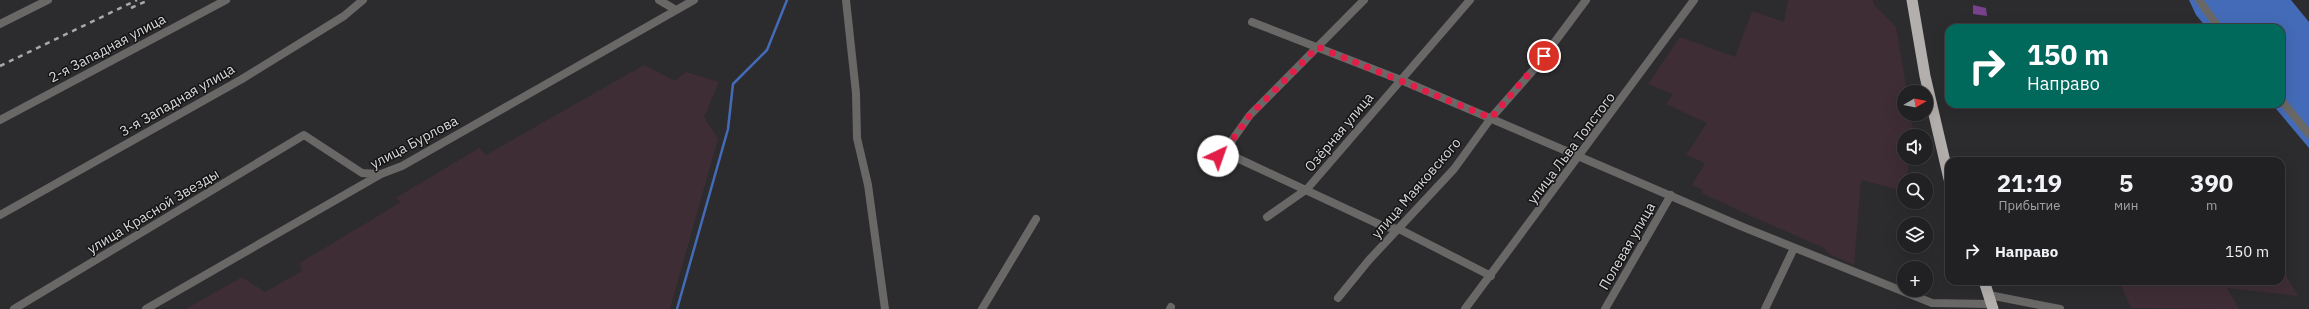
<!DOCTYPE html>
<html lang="ru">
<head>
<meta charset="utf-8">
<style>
  :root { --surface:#212022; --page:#2d2d2f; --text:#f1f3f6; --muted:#a2a3a5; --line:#3e3e40 }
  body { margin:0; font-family:"IBM Plex Sans",sans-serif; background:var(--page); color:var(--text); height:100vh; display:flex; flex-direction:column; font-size:15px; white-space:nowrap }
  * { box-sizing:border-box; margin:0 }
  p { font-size:13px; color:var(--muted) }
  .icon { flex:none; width:22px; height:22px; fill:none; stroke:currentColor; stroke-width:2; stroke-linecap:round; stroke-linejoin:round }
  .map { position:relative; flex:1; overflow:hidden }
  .side { position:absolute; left:1945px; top:157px; width:340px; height:128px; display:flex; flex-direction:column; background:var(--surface); border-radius:12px; box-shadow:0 4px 16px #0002,0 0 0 1px var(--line) }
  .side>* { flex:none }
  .banner { position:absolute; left:1945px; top:24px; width:340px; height:84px; border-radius:12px; box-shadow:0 4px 16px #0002,0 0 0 1px var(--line); background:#00695c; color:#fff; overflow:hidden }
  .needle { width:26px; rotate:80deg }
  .controls { position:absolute; left:1897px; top:85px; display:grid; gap:8px }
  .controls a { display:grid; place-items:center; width:36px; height:36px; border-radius:50%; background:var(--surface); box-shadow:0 4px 16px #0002,0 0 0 1px var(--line); font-size:20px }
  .pin { position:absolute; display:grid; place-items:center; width:34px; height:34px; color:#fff; margin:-17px; border:2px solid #fff; border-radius:50%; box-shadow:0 1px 4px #0007 }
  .me { position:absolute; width:44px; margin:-22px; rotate:42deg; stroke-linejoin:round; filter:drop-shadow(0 0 3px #0008) }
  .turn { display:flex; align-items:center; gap:14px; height:84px; padding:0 16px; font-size:18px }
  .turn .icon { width:52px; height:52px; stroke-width:2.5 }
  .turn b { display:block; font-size:28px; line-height:34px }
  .eta { display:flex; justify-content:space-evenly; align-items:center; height:68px; text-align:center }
  .eta b { font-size:24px; font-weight:800; line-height:28px }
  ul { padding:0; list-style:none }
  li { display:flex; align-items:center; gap:12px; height:52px; padding:0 16px }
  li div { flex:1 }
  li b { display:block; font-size:15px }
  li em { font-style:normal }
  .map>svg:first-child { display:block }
</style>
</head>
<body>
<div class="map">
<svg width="2309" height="309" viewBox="0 0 2309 309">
  <rect width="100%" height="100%" fill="#2c2b2e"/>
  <!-- industrial -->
  <path fill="#3f2d35" d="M1788,0H1873L1874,5L1896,27L1907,92H1904V114H1910L1913,130L1911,136H1904V158H1909L1907,180H1904V191L1861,180L1854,265L1831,255L1824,248L1751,216L1702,193L1703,190L1692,185L1705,163L1686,155L1707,123L1666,104L1673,94L1648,84L1680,37L1735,57L1752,11L1784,22Z
    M644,65L675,81L686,72L719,82L704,117L718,139L670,309H186L242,277L265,292L302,271L300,263L401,202L396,198L479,148L486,155Z
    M2281,267L2298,296L2227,288L2239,309L2131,308L2119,281H2281Z"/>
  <!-- water -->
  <path fill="#446bb8" d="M2189,0H2291L2309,22V148L2272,104H2281V28H2207L2196,15Z"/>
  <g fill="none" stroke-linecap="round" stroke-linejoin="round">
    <!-- stream -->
    <path stroke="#446bb8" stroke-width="2.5" d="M677,309L728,129L733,84L767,50L787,0"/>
  </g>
  <!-- building -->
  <path fill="#78418b" d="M1973,5L1986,8L1987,16L1973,14Z"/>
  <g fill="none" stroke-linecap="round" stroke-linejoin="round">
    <!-- minor -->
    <path stroke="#696867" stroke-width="8" d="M659,0L676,10
      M846,0L856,93L857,138L868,185L885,309
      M2199,0L2219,28
      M1252,22L1401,80L1743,227L1932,303L1991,304
      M0,24L48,0
      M2281,100L2309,134
      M0,120L226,0
      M1228,146L1237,158L1385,227L1399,229L1491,276
      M1218,156L1228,146L1250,115L1364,0
      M0,215L242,79L344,16L363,0
      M1267,217L1307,189L1470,0
      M1989,295L2060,309
      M1338,298L1369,260L1454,169L1491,118L1536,67L1586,0
      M14,309L304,135L362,173L379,174
      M146,309L381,174L402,166L694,0
      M982,309L1036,219
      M1170,309L1171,307
      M1465,309L1694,0
      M1605,309L1671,195
      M1765,309L1794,248"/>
    <!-- trunk -->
    <path stroke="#b3afac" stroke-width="11" d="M1912,0L1925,76L1949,179
      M1984,281L1993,309"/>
    <!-- rail -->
    <path stroke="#a9a8aa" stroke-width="2.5" stroke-dasharray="5 5" stroke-linecap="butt" d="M131,8L149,0
      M0,66L137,0"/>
  </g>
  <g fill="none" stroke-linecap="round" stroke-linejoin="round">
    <!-- route -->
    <path stroke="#e11d48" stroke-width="7" stroke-dasharray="0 12.6" d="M1218,156L1228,146L1250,115L1318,47L1491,118L1544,56"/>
  </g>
  <g text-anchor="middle" stroke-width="3" stroke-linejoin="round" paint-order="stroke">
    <!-- street labels -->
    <g font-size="14" fill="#d9d8da" stroke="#141415">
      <text transform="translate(107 48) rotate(-28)" y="5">2-я Западная улица</text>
      <text transform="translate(177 100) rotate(-30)" y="5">3-я Западная улица</text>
      <text transform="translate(1339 132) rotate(-50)" y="5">Озёрная улица</text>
      <text transform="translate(414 142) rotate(-28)" y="5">улица Бурлова</text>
      <text transform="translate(1571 148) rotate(-53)" y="5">улица Льва Толстого</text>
      <text transform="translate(1416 188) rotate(-49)" y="5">улица Маяковского</text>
      <text transform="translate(153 211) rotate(-31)" y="5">улица Красной Звезды</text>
      <text transform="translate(1627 246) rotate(-60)" y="5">Полевая улица</text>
    </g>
  </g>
</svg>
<div class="controls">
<a><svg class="needle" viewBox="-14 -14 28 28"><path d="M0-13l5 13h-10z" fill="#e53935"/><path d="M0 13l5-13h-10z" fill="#a2a3a5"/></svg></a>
<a><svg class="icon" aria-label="sound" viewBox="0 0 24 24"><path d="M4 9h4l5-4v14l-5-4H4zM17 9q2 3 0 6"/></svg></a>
<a><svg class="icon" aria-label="search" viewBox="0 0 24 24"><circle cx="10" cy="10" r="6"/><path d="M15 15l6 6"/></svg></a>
<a><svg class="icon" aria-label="layers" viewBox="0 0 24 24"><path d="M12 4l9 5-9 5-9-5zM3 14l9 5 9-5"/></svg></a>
<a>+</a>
</div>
<div class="pin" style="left:1544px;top:56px;background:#d93025"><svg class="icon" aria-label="arrive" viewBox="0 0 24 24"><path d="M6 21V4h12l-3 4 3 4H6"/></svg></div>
<svg class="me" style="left:1218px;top:156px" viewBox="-20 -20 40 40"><circle r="19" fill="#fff"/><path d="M0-13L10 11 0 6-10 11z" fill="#e11d48"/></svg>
<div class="banner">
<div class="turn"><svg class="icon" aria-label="right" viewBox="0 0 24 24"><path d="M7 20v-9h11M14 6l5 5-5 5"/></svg><div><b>150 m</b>Направо</div></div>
</div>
<section class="side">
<div class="eta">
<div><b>21:19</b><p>Прибытие</p></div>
<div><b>5</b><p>мин</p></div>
<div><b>390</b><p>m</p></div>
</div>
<ul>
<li><svg class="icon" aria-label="right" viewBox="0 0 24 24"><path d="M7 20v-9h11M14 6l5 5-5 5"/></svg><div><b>Направо</b></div><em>150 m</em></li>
</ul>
</section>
</div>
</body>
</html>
